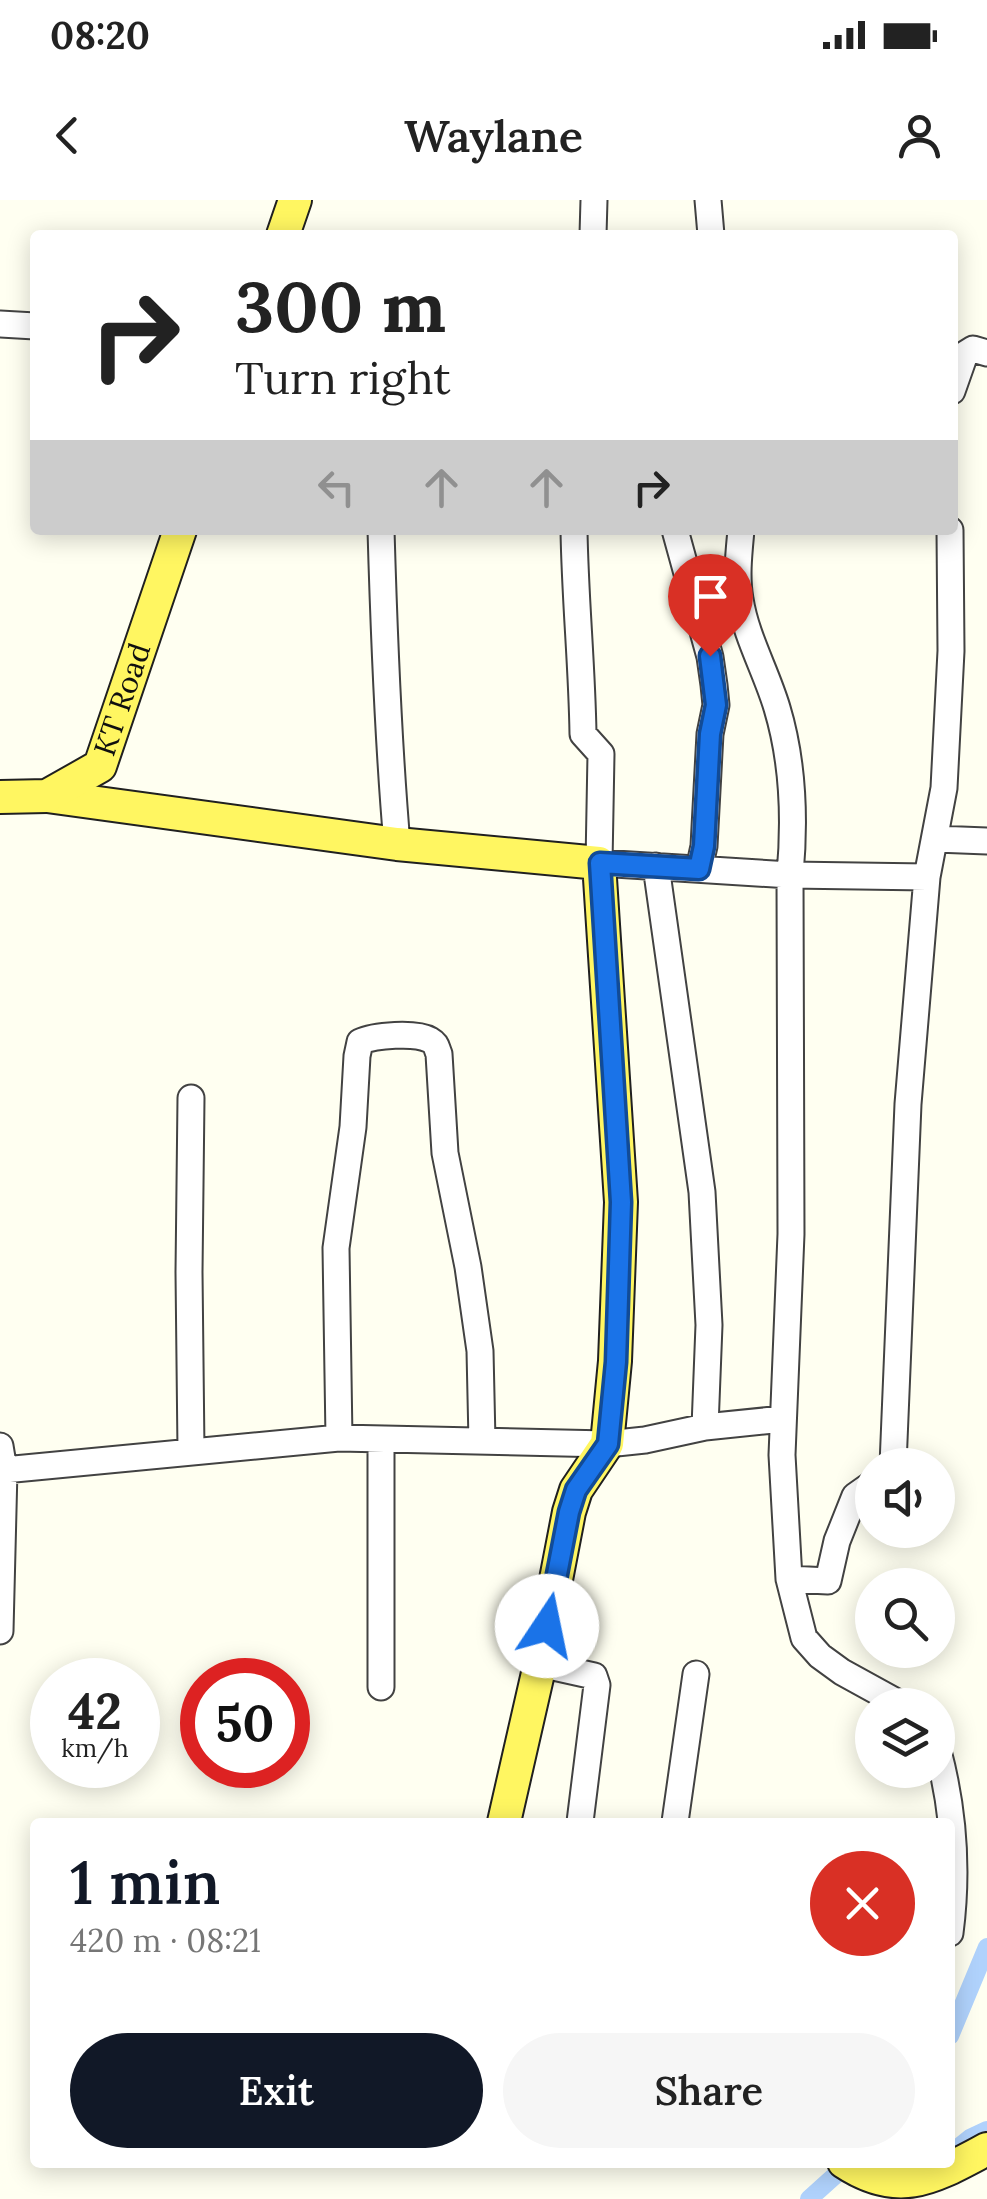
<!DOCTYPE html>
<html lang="en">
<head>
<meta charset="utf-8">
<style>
  :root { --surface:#fff; --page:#f6f6f6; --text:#222; --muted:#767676; --accent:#111827 }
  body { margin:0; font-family:Lora,serif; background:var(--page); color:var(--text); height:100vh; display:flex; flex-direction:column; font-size:38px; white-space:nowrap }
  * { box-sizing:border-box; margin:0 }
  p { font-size:32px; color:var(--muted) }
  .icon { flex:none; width:55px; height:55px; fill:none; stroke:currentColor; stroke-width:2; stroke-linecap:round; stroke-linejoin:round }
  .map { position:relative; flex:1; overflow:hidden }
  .side { position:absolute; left:30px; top:1618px; width:925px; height:350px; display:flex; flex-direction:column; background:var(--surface); border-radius:10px; box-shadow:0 5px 25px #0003 }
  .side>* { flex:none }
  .hud { position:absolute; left:30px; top:30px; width:928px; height:305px; border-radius:10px; box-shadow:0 5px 25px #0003; background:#fff; color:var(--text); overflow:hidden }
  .tools { position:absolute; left:855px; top:1248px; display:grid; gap:20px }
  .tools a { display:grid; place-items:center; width:100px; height:100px; border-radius:50%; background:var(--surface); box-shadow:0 5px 25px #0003; font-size:50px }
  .speed { position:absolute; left:30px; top:1458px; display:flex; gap:20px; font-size:50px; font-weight:700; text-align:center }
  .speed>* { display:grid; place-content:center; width:130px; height:130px; border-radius:50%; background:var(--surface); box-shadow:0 5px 25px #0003; line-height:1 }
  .speed small { font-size:25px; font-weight:400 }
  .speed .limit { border:15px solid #d22; background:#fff; color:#111 }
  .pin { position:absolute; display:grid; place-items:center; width:85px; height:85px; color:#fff; margin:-102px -42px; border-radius:50% 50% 50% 0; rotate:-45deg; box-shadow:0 0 10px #0007 }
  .pin .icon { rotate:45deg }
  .me { position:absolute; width:110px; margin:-55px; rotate:11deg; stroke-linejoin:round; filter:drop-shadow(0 0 8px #0008) }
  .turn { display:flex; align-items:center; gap:35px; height:210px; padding:0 40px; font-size:45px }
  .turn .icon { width:130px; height:130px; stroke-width:2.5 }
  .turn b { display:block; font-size:70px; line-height:85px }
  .lanes { display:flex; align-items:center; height:95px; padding:0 40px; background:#0003; justify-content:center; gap:50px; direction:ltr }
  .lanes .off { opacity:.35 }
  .round { display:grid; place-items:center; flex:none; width:105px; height:105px; border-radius:52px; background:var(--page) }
  .head { display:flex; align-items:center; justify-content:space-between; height:170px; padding:0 40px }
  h1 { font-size:60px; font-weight:600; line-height:75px; color:var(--accent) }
  .primary-button { display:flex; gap:20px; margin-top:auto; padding:20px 40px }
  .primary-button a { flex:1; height:115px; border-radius:60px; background:var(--accent); color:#fff; font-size:40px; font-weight:600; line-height:115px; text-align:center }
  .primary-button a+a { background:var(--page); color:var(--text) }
  .status { display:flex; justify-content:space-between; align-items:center; height:70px; padding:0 50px; background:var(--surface); direction:ltr }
  .status svg { height:28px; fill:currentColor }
  header { display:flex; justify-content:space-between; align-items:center; height:130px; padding:0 40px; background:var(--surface); font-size:45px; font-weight:600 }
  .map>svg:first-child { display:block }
</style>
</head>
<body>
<div class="status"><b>08:20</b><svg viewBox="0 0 49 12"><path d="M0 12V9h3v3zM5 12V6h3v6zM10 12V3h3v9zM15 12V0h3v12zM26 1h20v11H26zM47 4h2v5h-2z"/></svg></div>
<header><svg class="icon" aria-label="back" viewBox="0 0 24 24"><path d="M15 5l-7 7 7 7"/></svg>Waylane<svg class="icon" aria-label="person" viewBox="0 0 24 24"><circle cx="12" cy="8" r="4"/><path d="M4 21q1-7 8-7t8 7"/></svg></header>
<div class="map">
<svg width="987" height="1999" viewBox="0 0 987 1999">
  <rect width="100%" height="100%" fill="#fffff1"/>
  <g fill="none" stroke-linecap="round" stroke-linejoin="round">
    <!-- canal -->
    <path stroke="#b0d2fc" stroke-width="18" d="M950,1836L987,1747
      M950,1954L970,1938L987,1930
      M809,1999L850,1962"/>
    <defs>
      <path id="minor" d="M708,0L711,35
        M593,35L594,0
        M0,124L35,126
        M952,191L965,154L973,149L987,153
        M381,330C384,435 388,540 397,644
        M574,330C575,398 582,466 583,534L601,554L599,663L790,675L927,677
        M675,330L710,457L714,485L716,505L710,534L704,646L699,669
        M741,330C739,352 736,377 740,399C746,437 766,471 777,508C793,561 795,620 790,675L791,1034L782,1255L789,1379L804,1438L820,1456L842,1472L902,1505
        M936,639L987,641
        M656,666L702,992L709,1125L705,1227
        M339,1238L336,1048L353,927L357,856L360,842C374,835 416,832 430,840C437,844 436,847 439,854L445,953L468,1067L480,1151L482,1241
        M381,1239V1487
        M0,1246L4,1270L0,1431
        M191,1251L189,1072L191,898
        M893,1265L908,904L927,677L944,588L951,451L950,330
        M4,1270L339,1238L607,1244L645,1240L705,1227L783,1219
        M789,1379L828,1381L837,1341L855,1296L872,1284
        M540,1464L594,1476L597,1485L580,1622
        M938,1551C954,1611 958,1671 950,1733
        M675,1622L696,1474"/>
      <g id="major">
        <path d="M283,35L295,0"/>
        <path d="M47,596L397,644L599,663L621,1002L615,1161L607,1244L576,1290L569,1312L538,1473L504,1622"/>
        <path id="s1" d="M0,597L47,596L100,566L180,330"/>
        <path d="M844,1962C900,1999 934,1977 987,1949"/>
      </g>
    </defs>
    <!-- minor casing -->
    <use href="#minor" stroke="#424242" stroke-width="29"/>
    <!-- major casing -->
    <use href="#major" stroke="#202020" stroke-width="36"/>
    <!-- minor -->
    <use href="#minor" stroke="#fff" stroke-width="25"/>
    <!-- major -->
    <use href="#major" stroke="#fff661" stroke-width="32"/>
  </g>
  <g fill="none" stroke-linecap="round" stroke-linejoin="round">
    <defs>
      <path id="route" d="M547,1426L569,1312L576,1290L608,1244L616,1162L621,1002L600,663L699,669L704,646L710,534L716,505L710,456"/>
    </defs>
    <!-- route casing -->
    <use href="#route" stroke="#114b97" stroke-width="25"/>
    <!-- route -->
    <use href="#route" stroke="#1a73e8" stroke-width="18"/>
  </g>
  <g text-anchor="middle" stroke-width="10" stroke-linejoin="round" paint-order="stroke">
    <!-- street labels -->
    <g font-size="30" fill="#0f0f0f" stroke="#fff">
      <text dy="10" stroke="none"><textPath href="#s1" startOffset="178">KT Road</textPath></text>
    </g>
  </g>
</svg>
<div class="tools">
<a><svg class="icon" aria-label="sound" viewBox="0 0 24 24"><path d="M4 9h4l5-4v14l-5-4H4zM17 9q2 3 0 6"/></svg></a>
<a><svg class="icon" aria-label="search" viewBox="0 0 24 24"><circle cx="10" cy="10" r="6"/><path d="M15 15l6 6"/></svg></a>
<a><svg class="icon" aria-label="layers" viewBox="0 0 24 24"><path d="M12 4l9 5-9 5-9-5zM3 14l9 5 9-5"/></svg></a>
</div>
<div class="speed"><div>42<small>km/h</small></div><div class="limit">50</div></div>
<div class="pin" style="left:710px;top:456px;background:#d93025"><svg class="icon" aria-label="arrive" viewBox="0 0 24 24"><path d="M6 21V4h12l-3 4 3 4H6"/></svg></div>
<svg class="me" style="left:547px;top:1426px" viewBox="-20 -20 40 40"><circle r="19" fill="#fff"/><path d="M0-13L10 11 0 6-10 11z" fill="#1a73e8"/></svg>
<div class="hud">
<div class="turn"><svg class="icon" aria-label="right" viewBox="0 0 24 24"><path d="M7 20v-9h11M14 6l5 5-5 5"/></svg><div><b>300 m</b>Turn right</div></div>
<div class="lanes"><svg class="icon off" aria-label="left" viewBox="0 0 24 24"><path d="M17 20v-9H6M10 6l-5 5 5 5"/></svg><svg class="icon off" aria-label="ahead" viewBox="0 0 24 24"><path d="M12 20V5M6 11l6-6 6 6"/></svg><svg class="icon off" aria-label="ahead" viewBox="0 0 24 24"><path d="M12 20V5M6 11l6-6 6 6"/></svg><svg class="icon" aria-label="right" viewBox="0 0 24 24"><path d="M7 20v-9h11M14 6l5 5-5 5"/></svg></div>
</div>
<section class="side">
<div class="head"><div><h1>1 min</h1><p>420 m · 08:21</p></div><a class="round" style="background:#d93025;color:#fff"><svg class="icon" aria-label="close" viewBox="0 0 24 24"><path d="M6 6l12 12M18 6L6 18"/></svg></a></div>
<div class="primary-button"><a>Exit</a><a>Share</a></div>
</section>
</div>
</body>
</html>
